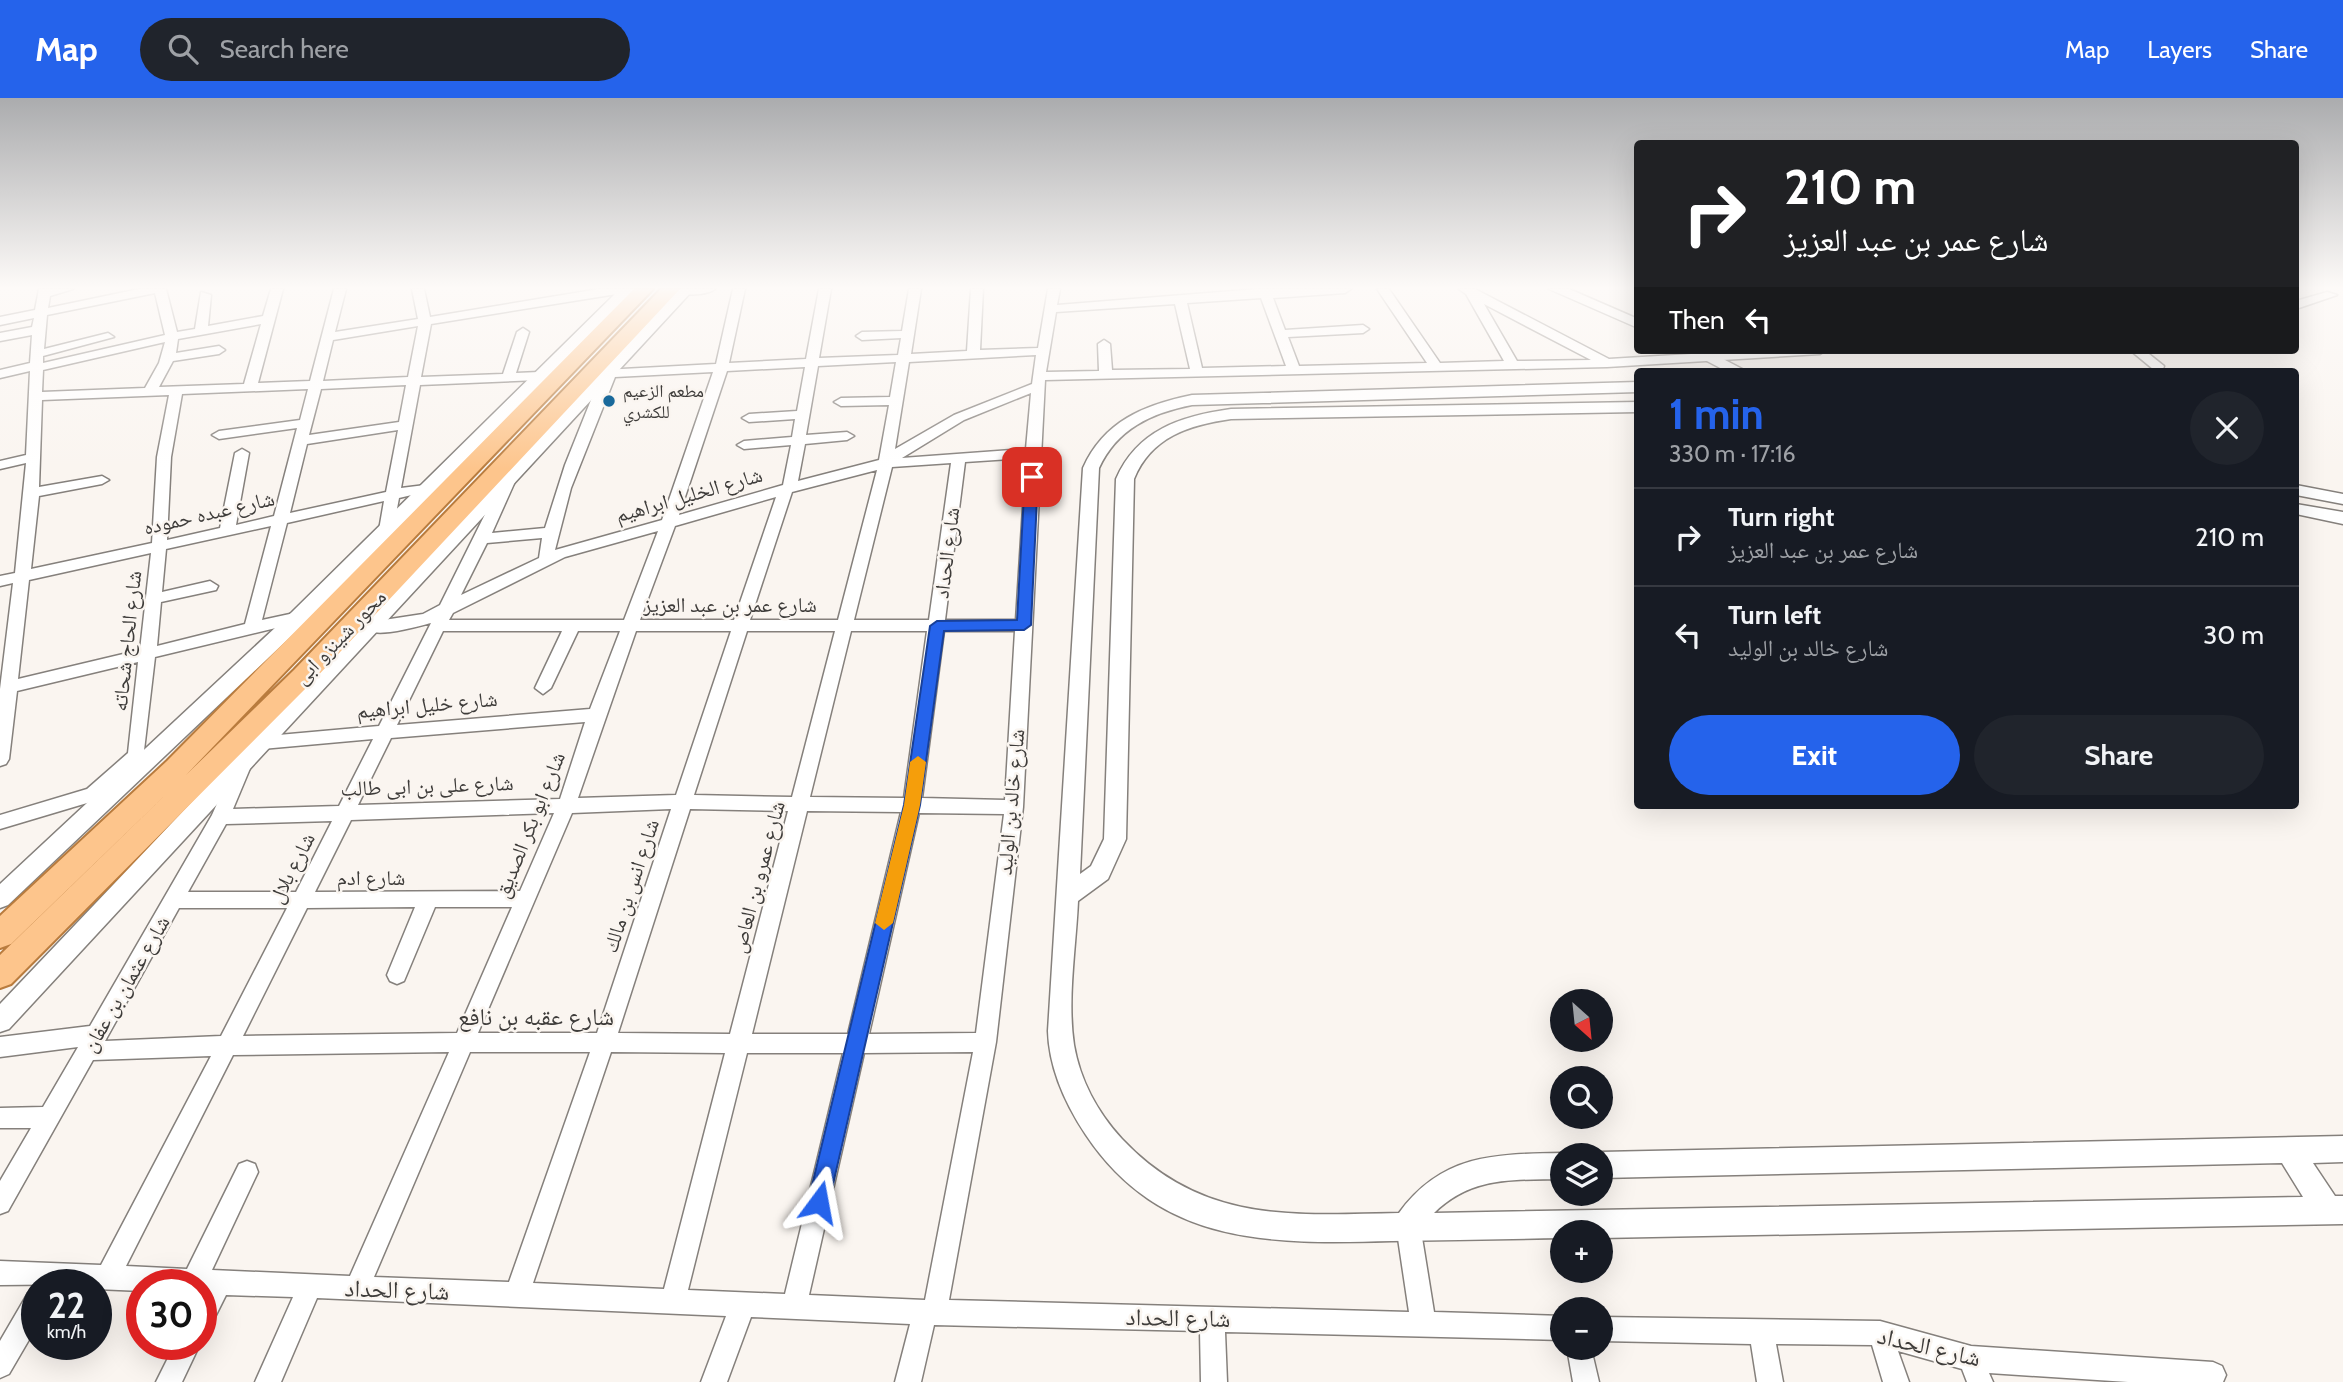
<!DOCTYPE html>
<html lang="en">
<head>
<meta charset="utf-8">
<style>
  :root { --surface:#171b24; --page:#20242c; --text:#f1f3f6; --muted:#9ea1a6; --line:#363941; --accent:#2563eb }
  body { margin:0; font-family:Cabin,"Noto Naskh Arabic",sans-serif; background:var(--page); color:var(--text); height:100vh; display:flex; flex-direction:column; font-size:26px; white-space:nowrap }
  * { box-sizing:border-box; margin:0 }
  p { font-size:23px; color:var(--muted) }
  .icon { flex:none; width:38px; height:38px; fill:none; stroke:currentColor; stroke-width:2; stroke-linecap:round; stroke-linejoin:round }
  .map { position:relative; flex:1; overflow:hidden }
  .details { position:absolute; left:1634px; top:270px; width:665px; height:441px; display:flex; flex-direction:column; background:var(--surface); border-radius:7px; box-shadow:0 7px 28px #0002 }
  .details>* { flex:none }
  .guide { position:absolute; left:1634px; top:42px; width:665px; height:214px; border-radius:7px; box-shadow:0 7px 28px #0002; background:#202124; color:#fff; overflow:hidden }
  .needle { width:46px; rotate:153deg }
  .controls { position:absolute; left:1550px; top:891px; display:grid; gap:14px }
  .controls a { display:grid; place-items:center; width:63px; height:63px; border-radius:50%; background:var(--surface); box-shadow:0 7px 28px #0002; font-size:35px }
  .speed { position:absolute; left:21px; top:1171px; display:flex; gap:14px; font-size:35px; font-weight:700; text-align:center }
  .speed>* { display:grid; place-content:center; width:91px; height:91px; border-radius:50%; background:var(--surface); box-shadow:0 7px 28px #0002; line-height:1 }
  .speed small { font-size:18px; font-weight:400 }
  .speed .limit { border:10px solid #d22; background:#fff; color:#111 }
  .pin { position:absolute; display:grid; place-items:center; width:60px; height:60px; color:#fff; margin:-30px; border-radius:14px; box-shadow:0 4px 10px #0006 }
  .me { position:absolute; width:77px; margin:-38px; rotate:13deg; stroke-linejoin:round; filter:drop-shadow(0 0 5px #0008) }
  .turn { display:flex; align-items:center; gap:24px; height:147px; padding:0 35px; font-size:32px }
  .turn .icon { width:91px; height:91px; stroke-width:2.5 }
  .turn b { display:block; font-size:49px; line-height:60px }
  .then { display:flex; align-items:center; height:66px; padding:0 35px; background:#0003; gap:14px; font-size:26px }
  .round { display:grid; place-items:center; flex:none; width:74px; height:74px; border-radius:37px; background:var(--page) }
  .headline { display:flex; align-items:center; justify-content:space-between; height:119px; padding:0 35px }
  h1 { font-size:42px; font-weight:700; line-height:52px; color:var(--accent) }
  .action { display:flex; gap:14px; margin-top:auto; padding:14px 35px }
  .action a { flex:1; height:80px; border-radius:42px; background:var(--accent); color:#fff; font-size:28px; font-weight:700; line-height:80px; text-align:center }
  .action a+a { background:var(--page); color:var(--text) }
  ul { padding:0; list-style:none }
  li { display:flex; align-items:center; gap:21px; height:98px; padding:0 35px; border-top:2px solid var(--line) }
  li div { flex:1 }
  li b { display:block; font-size:26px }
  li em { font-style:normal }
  header { display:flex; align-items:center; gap:42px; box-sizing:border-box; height:98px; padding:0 35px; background:var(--accent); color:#fff }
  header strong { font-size:33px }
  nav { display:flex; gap:38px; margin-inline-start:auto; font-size:24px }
  .search { width:490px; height:63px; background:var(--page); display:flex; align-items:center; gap:18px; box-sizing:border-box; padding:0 24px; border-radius:38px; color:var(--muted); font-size:26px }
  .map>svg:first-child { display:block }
</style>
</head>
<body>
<header>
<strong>Map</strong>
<div class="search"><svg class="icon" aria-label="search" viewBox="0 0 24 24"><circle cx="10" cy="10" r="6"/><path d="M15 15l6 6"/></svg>Search here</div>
<nav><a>Map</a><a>Layers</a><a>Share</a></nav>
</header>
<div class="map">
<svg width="2343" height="1284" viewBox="0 0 2343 1284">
  <rect width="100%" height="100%" fill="#faf5f0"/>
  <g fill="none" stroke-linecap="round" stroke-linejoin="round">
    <defs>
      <path id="minor" d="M39,191H73L50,198L48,210L139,191H166L177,234L195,231L201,194L211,197L208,228L263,218L271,191H283L258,285L310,283L334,191H346L335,234L418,221L412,191H424L430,219L599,191H629L623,195L431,226L421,279L503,276L517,234L523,230L529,234L516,275L539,274L546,278L539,282L420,287L401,390L433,386V392L399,400L393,432L386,437L379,432L384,403L287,425L262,522L299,514L305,515L307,519L305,523L155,559L141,678L135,680L127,675L119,682L127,689L124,694L0,731V717L87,691L128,655L138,564L17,593L9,661L6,666L0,668V591L13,485L0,488V478L15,475L26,365L0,371V363L26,357L30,273L0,280V272L30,265L32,237L0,243V235L32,229L34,220L0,227V219L35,212ZM155,195L165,237L43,265V258L114,239L108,235L44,251L47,217ZM261,226L244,286L159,289L173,263L219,256L225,252L219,248L176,255L178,241ZM418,228L408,279L323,283L333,242ZM165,244L159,265L145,290L42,294L43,272ZM406,287L399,324L309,337L321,291ZM308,291L300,322L219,333L212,337L219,341L297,330L274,418L236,427L249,355L242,351L235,355L220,430L167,442L171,359L182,296ZM169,297L157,359L152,445L31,471L39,398L102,386L109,382L102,378L39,389L42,302ZM398,332L386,394L290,415L307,346ZM271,428L245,526L157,548L161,504L216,492L218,488L210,483L162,494L166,451ZM151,455L140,552L18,581L29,482Z
        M680,191H715C707,197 690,197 681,196Z
        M733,191H745L729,265L806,261L819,191H831L819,260L898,257L901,240L862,242L856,238L862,234L902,233L909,191H921L911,256L967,253L971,191H983L980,252L1038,250L1048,191H1060L1057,207L1258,191H1351L1345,195L1273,200L1285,232L1363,227L1369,231L1363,235L1288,239L1299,268L1427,265L1377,191H1389L1440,265L1504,263L1466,196L1459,191H1475L1609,261L1757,252H1826L1820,256L1607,269L1045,282L1023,709L996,944L949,1202L1409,1214L1396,1127L1400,1119L1408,1115L1416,1119L1420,1127L1434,1214L1563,1218V1242L1225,1234L1227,1284H1201L1200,1233L934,1227L921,1284H895L910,1226L751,1219L727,1284H701L726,1218L317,1200L281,1284H255L293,1199L226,1197L210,1229L201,1232V1186H142V1193L96,1191V1186L0,1187V1163L101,1167L211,958L93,962L8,1113L0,1116V1083L31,1030H0V1010L43,1009L78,949L0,959V939L90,928L212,717L236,663H248L251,668L233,711L339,708L373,641L262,651L256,649L253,644L256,639L379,628L431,525C415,529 373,542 362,529L364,525L423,516L440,507L505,376H515L517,379L492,435L545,430L565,367L603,272L716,266ZM1261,200L1286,268L1202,270L1187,205ZM1175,206L1190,271L1112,272L1110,246L1104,242L1098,246L1099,273L1046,274L1056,214ZM1484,206L1591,262L1517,263ZM1036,257L1032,286L954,317L895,351L909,264ZM896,264L890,299L841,300L834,304L841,308L889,307L879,362L798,383L805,346L847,342L854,338L847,334L806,337L818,268ZM805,269L797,313L749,316L742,320L749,324L795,321L792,339L744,343L737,347L744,351L791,347L783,387L679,417L727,273ZM713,274L662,422L555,452L571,390L615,279ZM1031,295L1026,351L902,360L964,322ZM1026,360L1016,522H945L965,364ZM951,365L929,522H854L892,369ZM877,372L838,522H750L792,394ZM776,399L734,522H640L675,428ZM658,433L624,522H449L453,515L565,459ZM542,440L539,460L461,497L487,445ZM443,533H562L535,590L543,596L551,590L578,533H620L590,611L397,627ZM636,533H731L676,697L578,700ZM747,533H835L792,699L694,697ZM851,533H927L904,700L810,699ZM944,533H1015L1005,702L922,700ZM585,624L560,701L358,707L391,640ZM671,711L597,935H478L572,715ZM690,711L788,713L730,936L618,935ZM807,713L901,714L848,936H752ZM554,715L520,793L315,794L351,722ZM919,715L1004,716L976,935L869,936ZM332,723L296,794H188L226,726ZM415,809L387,877L390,883L397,886L404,883L435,809H512L457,935L243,938L307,810ZM179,810H287L221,938L105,943ZM449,954L350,1178L212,1172L258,1074L255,1066L247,1063L239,1066L187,1171L126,1168L233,957ZM470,954H590L509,1184L374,1179ZM611,954L725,955L664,1191L533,1185ZM973,954L925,1202L809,1197L864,955ZM747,955H843L785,1196L688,1192Z
        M2327,194L2337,197L2296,211V203Z
        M2130,252H2144L2164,268L2163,271H2153Z
        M37,1192V1228L9,1276L0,1280V1243L28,1195Z
        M1601,1219L1880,1223L1971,1248L2213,1264L2222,1268L2226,1277L2223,1284H2128L1989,1275L1993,1284H1967L1962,1271L1898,1253L1909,1284H1883L1872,1247L1776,1246L1783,1284H1757L1751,1246L1601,1243Z
        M175,1246H200L182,1284H156Z
        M1567,1250H1591L1599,1284H1573Z"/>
      <path id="tertiary" d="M620,191H635L306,524L8,807L0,810V786L292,514Z
        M679,191H694L9,931L0,934V906Z
        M1549,191H1569L1638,221V230Z
        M1686,252H1706L1746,273H1726Z
        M1638,284V294L1192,307C1151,315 1117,331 1099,370L1080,776L1091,768L1104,741L1116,381C1137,332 1181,318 1231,311L1638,304V314L1231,321C1189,327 1151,339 1134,381L1126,741L1108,781L1078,803C1076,849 1067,901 1074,947C1080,982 1098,1015 1122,1041C1202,1126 1292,1117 1399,1115C1442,1056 1495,1056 1563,1055L1568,1057H1563V1081C1513,1082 1472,1078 1434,1115L2303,1099L2282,1065L1601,1080V1057H1593L1601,1054L2343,1038V1064L2313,1065L2335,1098H2343V1126L1601,1140V1134H1563V1140C1506,1141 1449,1142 1392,1143C1273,1146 1161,1149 1086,1037C1066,1007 1049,970 1048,933L1083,370C1104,323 1144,307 1192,297Z
        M2296,387L2343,396V406L2296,397Z
        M2296,406L2343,414V426L2296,416Z"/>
      <path id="primary" d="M634,191H653L186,677L294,572L661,191H680L312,584L11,886L0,890V857L185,678L11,846L0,850V818L167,663Z"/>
    </defs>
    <!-- minor casing -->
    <use href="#minor" stroke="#85807c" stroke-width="3"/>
    <!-- tertiary casing -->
    <use href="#tertiary" stroke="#85807c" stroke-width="3"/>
    <!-- primary casing -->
    <use href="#primary" stroke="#b97c3e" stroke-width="4"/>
    <!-- minor -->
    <use href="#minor" fill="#fff" fill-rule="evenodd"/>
    <!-- tertiary -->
    <use href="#tertiary" fill="#fff" fill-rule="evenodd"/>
    <!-- primary -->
    <use href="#primary" fill="#fdc58c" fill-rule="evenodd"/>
  </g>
  <!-- sky -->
  <linearGradient id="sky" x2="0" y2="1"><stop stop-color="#abacae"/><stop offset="0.51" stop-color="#fdfaf8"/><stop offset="1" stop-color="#fdfaf8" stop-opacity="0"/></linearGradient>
  <rect width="2343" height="371" fill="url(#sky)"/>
  <!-- route -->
  <path fill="#2563eb" stroke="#184099" stroke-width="2" d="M1032,375L1038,379L1031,527L1024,532L944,533L920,707L829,1104L826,1111L819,1114L811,1111L808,1104L904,707L930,528L937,523L1017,522L1025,379Z"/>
  <!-- slow -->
  <path fill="#f59e0b" d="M918,658L926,664L920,707L893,825L884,832L875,825L904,707L910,664Z"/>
  <!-- markers -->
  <circle fill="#19699b" stroke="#faf5f0" stroke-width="2.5" cx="609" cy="303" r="7"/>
  <g text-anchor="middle" stroke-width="5" stroke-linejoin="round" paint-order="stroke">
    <!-- far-poi labels -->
    <g font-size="18" fill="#3e3c3a" stroke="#faf5f0" text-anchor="start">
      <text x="623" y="299">مطعم الزعيم<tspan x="623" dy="21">للكشري</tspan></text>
    </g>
    <!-- street labels -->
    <g font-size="21" fill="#3e3c3a" stroke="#faf5f0">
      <text transform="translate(689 397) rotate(-16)" y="7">شارع الخليل ابراهيم</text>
      <text transform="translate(209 415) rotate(-13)" y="7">شارع عبده حموده</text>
      <text transform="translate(947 455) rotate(-83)" y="7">شارع الحداد</text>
      <text x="730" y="514">شارع عمر بن عبد العزيز</text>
      <text transform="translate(340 539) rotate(-46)" y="7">محور شينزو ابى</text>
      <text transform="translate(127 543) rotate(-84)" y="7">شارع الحاج شحاته</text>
      <text transform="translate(427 607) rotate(-5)" y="7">شارع خليل ابراهيم</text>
      <text transform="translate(427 688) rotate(-2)" y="7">شارع على بن ابى طالب</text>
      <text transform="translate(1011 704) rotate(-85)" y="7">شارع خالد بن الوليد</text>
      <text transform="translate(530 727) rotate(-68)" y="7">شارع ابو بكر الصديق</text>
      <text transform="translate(292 770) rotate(-63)" y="7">شارع بلال</text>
      <text transform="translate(758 779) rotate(-75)" y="7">شارع عمرو بن العاص</text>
      <text x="371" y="787">شارع ادم</text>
      <text transform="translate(631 788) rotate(-72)" y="7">شارع انس بن مالك</text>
      <text transform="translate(126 886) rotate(-60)" y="7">شارع عثمان بن عفان</text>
    </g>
    <!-- near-street labels -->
    <g font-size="24" fill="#3e3c3a" stroke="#faf5f0">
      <text x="536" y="927">شارع عقبه بن نافع</text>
      <text transform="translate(397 1192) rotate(2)" y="8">شارع الحداد</text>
      <text transform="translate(1178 1220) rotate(1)" y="8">شارع الحداد</text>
      <text transform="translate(1929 1249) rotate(13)" y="8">شارع الحداد</text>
    </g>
  </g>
</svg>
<div class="controls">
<a><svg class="needle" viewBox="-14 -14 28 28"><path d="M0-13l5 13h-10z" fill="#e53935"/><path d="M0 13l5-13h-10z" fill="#9ea1a6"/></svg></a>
<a><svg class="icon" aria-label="search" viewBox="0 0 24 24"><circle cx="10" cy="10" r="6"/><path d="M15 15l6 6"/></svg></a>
<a><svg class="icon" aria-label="layers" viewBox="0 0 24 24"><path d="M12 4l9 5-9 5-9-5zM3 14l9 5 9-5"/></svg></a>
<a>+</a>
<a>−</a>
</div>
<div class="speed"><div>22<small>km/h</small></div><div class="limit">30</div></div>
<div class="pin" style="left:1032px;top:379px;background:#d93025"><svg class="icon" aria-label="arrive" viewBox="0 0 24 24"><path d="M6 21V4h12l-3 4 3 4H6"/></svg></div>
<svg class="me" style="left:819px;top:1104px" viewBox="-20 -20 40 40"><path d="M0-17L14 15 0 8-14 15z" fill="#2563eb" stroke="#fff" stroke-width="4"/></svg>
<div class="guide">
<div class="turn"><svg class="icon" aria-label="right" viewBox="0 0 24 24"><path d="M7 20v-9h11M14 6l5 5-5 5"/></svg><div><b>210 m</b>شارع عمر بن عبد العزيز</div></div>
<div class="then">Then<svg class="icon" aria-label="left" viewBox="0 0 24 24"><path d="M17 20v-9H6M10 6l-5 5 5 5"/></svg></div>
</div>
<section class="details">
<div class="headline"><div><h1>1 min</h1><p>330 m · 17:16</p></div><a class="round"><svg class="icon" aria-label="close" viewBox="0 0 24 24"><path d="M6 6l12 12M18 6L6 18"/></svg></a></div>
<ul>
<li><svg class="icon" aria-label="right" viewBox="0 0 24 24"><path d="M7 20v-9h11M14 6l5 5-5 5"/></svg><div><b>Turn right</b><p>شارع عمر بن عبد العزيز</p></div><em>210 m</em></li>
<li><svg class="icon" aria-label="left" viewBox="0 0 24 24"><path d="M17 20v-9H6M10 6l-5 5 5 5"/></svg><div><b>Turn left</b><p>شارع خالد بن الوليد</p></div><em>30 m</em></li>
</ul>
<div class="action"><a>Exit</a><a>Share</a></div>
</section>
</div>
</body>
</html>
